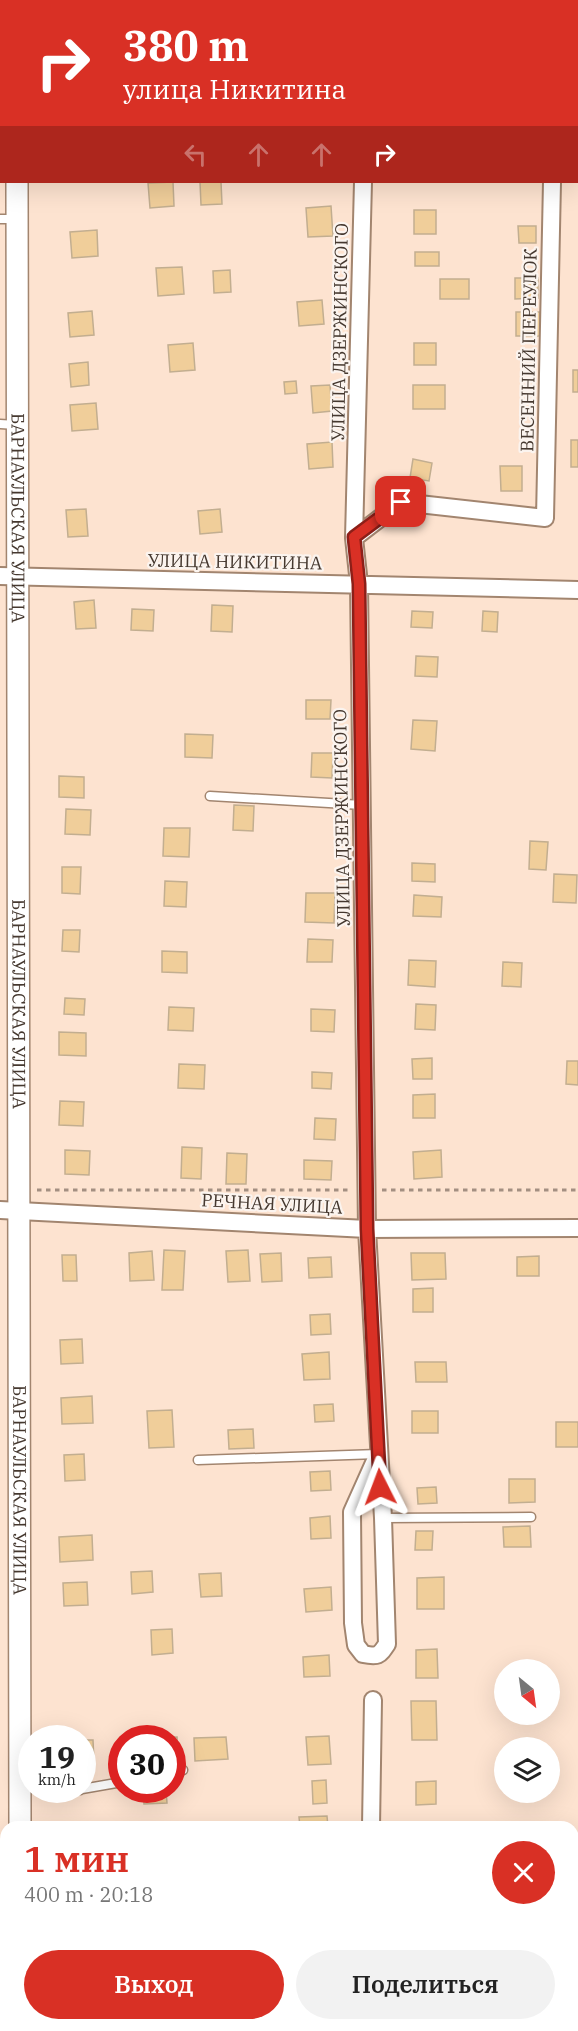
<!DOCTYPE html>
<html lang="ru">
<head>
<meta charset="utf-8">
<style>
  :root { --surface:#fff; --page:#f2f2f2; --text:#222; --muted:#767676; --accent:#d93025 }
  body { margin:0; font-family:"IBM Plex Serif",serif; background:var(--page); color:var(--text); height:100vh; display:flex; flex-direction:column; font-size:22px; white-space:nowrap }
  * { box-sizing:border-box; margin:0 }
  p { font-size:20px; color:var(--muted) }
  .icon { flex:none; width:33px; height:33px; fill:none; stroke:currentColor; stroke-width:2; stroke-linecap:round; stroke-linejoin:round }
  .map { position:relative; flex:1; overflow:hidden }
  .panel { position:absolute; left:0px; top:1821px; width:579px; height:210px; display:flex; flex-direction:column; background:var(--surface); border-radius:18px 18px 0 0; box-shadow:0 6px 24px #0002 }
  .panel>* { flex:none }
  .banner { position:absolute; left:0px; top:0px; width:579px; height:183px; box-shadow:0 6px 24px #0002; background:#d93025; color:#fff; overflow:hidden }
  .needle { width:39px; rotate:151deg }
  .fabs { position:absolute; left:494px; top:1659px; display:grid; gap:12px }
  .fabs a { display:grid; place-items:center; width:66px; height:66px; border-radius:50%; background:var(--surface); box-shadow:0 6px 24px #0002; font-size:30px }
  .speed { position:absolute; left:18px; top:1725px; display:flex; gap:12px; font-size:30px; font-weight:700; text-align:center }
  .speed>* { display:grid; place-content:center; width:78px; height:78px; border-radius:50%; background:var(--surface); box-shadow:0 6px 24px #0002; line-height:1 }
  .speed small { font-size:15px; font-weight:400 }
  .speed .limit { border:9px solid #d22; background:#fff; color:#111 }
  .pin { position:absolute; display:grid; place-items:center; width:51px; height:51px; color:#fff; margin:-26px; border-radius:12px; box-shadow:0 3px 9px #0006 }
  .me { position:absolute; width:66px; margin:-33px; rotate:357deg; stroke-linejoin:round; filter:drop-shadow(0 0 4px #0008) }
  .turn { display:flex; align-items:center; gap:21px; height:126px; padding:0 24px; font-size:27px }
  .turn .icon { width:78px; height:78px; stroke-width:2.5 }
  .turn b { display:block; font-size:42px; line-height:51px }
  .lanes { display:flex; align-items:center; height:57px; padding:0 24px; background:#0003; justify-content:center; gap:30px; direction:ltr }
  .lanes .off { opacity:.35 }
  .round { display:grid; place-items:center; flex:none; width:63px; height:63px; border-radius:32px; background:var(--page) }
  .summary { display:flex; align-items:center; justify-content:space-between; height:102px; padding:0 24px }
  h1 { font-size:36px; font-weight:600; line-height:45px; color:var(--accent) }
  .cta { display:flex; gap:12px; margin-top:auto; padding:12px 24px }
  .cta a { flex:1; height:69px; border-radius:36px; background:var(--accent); color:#fff; font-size:24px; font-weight:600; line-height:69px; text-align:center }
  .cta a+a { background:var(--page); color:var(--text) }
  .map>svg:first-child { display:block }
</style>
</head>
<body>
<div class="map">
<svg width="578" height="2031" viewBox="0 0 578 2031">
  <rect width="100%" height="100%" fill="#fde3d0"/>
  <!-- building -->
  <path fill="#f0ce9a" stroke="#c2ae90" stroke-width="1.5" d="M173,182L174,206L150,208L148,183Z
    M200,182H221L222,204L201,205Z
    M331,206L333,236L308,237L306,208Z
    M414,210H436V234H414Z
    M518,226H536V243H519Z
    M97,230L98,256L72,258L70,232Z
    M415,252H439V266H415Z
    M182,267L184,294L158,296L156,268Z
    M230,270L231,292L214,293L213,271Z
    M515,278H538V298L515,299Z
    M440,279H469V299H440Z
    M322,300L324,324L299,326L297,302Z
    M92,311L94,335L70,337L68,313Z
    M516,312H540V336H516Z
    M193,343L195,370L170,372L168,345Z
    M414,343H436V365H414Z
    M88,362L89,385L71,387L69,364Z
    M573,370H578V392H573Z
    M296,381L297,393L285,394L284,382Z
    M330,385L332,411L313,413L311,386Z
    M413,385H445V409H413Z
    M96,403L98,429L72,431L70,405Z
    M571,440H578V467H571Z
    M332,442L333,467L309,469L307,444Z
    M413,459L432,463L429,481L410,478Z
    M500,466H522V491H501Z
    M86,509L88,536L68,537L66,510Z
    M220,509L222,532L200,534L198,511Z
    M94,600L96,628L76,629L74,602Z
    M212,605L233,606L232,632L211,631Z
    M132,609L154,610L153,631L131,630Z
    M412,611L433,612L432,628L411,627Z
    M483,611L498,612L497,632L482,631Z
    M416,656L438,657L437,677L415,676Z
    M306,700H331L330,719H306Z
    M413,720L437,721L435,751L411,749Z
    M185,734L213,735L212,758L185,757Z
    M312,753H333L332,778L311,777Z
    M59,776L84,777V798L59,797Z
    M234,805L254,806L253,831L233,830Z
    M66,809L91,810L90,835L65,834Z
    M164,828H190L189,857L163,856Z
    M530,841L548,842L546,870L529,869Z
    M412,863L435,864V882L412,881Z
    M62,867H81L80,894L62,893Z
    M554,874L577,875L576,903L553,902Z
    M165,881L187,882L186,907L164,906Z
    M306,893H335L334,923L305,922Z
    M414,895L442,897L441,917L413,916Z
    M63,930H80L79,952L62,951Z
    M308,939L333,940L332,962H307Z
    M162,951L187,952V973L162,972Z
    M409,960L436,961L435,987L408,985Z
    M503,962L522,963L521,987L502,986Z
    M65,998L85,999L84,1015L64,1014Z
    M416,1004L436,1005L435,1030L415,1029Z
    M169,1007L194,1008L193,1031L168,1030Z
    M311,1009L335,1010L334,1032L311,1031Z
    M59,1032L86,1033V1056L59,1055Z
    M432,1058V1079H413L412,1059Z
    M567,1061H578V1085L566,1084Z
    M179,1064L205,1065L204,1089L178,1088Z
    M312,1072L332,1073L331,1089L312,1088Z
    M435,1094V1118H413V1095Z
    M60,1101L84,1102L83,1126L59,1125Z
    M315,1118L336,1119L335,1140L314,1139Z
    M182,1147L202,1148L201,1179L181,1178Z
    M65,1150L90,1151L89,1175L65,1174Z
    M441,1150L442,1177L414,1179L413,1152Z
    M227,1153L247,1154L246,1184H226Z
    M304,1160L332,1161L331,1180L304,1179Z
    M164,1250L185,1251L183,1290H162Z
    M248,1250L250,1281L228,1282L226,1251Z
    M152,1251L154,1280L130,1281L129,1253Z
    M281,1253L282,1281L262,1282L260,1254Z
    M411,1253H445L446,1279L412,1280Z
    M62,1255H76L77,1281H63Z
    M539,1256V1276H517V1257Z
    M331,1257L332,1277L309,1278L308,1258Z
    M433,1288V1312H413V1289Z
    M330,1314L331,1334L311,1335L310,1315Z
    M82,1339L83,1363L61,1364L60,1340Z
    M329,1352L330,1379L304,1380L302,1354Z
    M415,1362H446L447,1382H416Z
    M92,1396L93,1423L62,1424L61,1398Z
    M333,1404L334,1421L315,1422L314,1405Z
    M172,1410L174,1447L149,1448L147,1411Z
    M412,1411H438V1433H412Z
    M556,1422H578V1447H556Z
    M253,1429L254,1448L229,1449L228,1430Z
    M84,1454L85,1480L65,1481L64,1455Z
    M330,1471L331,1490L311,1491L310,1472Z
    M509,1479H535V1502L509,1503Z
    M436,1487L437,1503L418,1504L417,1488Z
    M330,1516L331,1538L311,1539L310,1518Z
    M530,1526L531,1547H504L503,1527Z
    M416,1531H433L432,1550H415Z
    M92,1535L93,1560L60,1562L59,1537Z
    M152,1571L153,1592L132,1594L131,1572Z
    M221,1573L222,1596L201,1597L199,1574Z
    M444,1577V1609H417V1578Z
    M87,1582L88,1605L64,1606L63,1583Z
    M331,1587L332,1610L306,1612L304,1589Z
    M172,1629L173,1653L152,1655L151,1630Z
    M437,1649L438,1678H416V1650Z
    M329,1655L330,1676L304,1677L303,1657Z
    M411,1701H436L437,1740H412Z
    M329,1736L331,1764L308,1765L306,1737Z
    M177,1737L178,1759H172V1738H155Z
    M226,1737L228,1759L195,1761L194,1738Z
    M82,1740H93L94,1762H82Z
    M326,1780L327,1803L313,1804L312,1781Z
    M436,1781V1804L416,1805V1782Z
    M143,1790H166L167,1803L144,1804Z
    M327,1816L328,1827H300L299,1817Z"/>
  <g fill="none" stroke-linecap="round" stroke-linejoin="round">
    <defs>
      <path id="service" d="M0,219H17
        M0,424L16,425
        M210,796L362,805
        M198,1460L378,1454
        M383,1518L531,1517
        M172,1772L183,1770
        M82,1789L122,1782
        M60,1790H80
        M167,2025L168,2031"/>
      <path id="minor" d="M367,2V0
        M555,2V0
        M363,182L354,538L359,584L367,1229L383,1518L387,1644C379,1656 378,1657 363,1654L356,1645L353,1623L352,1512L378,1454
        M354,538L401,502L545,518L552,182
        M0,576L578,590
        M0,1210L367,1229L578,1228
        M371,1827L373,1700
        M573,2024H578
        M345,2031L540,2025"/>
      <g id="tertiary">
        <path d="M17,2V0"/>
        <path id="s1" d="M17,182L20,1827"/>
        <path d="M20,2025V2031"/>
      </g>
    </defs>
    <!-- service casing -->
    <use href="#service" stroke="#a2856f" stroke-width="11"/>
    <!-- minor casing -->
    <use href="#minor" stroke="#a2856f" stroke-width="20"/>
    <!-- tertiary casing -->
    <use href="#tertiary" stroke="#a2856f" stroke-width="24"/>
    <!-- path -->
    <path stroke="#a38f81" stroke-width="3" stroke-dasharray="4.5 4.5" stroke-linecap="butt" d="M37,1190H351
      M382,1190H578"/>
    <!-- service -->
    <use href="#service" stroke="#fff" stroke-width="8"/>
    <!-- minor -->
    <use href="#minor" stroke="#fff" stroke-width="16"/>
    <!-- tertiary -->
    <use href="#tertiary" stroke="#fff" stroke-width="21"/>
  </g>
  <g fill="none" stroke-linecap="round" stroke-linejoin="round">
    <defs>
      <path id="route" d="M380,1487L367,1229L359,584L354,537L401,502"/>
    </defs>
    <!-- route casing -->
    <use href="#route" stroke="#8d1f18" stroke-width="15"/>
    <!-- route -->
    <use href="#route" stroke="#d93025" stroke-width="10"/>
  </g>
  <g text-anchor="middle" stroke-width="4.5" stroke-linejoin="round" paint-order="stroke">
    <!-- street labels -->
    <g font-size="18" fill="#45382f" stroke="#fbf4ef">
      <text transform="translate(340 332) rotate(-89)" y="6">УЛИЦА ДЗЕРЖИНСКОГО</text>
      <text transform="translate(529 350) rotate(-89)" y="6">ВЕСЕННИЙ ПЕРЕУЛОК</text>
      <text dy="6" stroke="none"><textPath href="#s1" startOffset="336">БАРНАУЛЬСКАЯ УЛИЦА</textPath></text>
      <text transform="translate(235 562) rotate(1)" y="6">УЛИЦА НИКИТИНА</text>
      <text transform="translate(342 818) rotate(-91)" y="6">УЛИЦА ДЗЕРЖИНСКОГО</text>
      <text dy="6" stroke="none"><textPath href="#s1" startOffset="822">БАРНАУЛЬСКАЯ УЛИЦА</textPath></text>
      <text transform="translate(272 1204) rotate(3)" y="6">РЕЧНАЯ УЛИЦА</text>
      <text dy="6" stroke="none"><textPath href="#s1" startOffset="1308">БАРНАУЛЬСКАЯ УЛИЦА</textPath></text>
    </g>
  </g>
</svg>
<div class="fabs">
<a><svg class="needle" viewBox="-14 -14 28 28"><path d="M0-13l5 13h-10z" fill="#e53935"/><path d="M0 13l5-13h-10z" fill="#767676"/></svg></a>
<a><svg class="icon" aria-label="layers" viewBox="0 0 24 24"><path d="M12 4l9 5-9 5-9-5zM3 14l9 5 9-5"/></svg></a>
</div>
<div class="speed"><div>19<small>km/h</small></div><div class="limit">30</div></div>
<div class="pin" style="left:401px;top:502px;background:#d93025"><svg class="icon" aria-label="arrive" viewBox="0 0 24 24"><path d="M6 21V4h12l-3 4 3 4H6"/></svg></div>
<svg class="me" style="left:380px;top:1487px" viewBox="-20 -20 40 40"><path d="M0-17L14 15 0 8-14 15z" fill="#d93025" stroke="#fff" stroke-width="4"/></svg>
<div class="banner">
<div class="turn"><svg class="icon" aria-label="right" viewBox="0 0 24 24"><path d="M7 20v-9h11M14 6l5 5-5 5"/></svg><div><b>380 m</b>улица Никитина</div></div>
<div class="lanes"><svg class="icon off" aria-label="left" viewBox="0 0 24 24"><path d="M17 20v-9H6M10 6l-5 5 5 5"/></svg><svg class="icon off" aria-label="ahead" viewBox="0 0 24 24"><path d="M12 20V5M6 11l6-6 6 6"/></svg><svg class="icon off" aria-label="ahead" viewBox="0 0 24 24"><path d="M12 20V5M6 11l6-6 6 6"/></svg><svg class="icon" aria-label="right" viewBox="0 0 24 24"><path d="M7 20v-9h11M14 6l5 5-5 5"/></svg></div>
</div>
<section class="panel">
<div class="summary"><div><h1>1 мин</h1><p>400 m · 20:18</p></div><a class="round" style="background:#d93025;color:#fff"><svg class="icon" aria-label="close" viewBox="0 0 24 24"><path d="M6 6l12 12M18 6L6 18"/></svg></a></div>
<div class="cta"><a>Выход</a><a>Поделиться</a></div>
</section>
</div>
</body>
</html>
